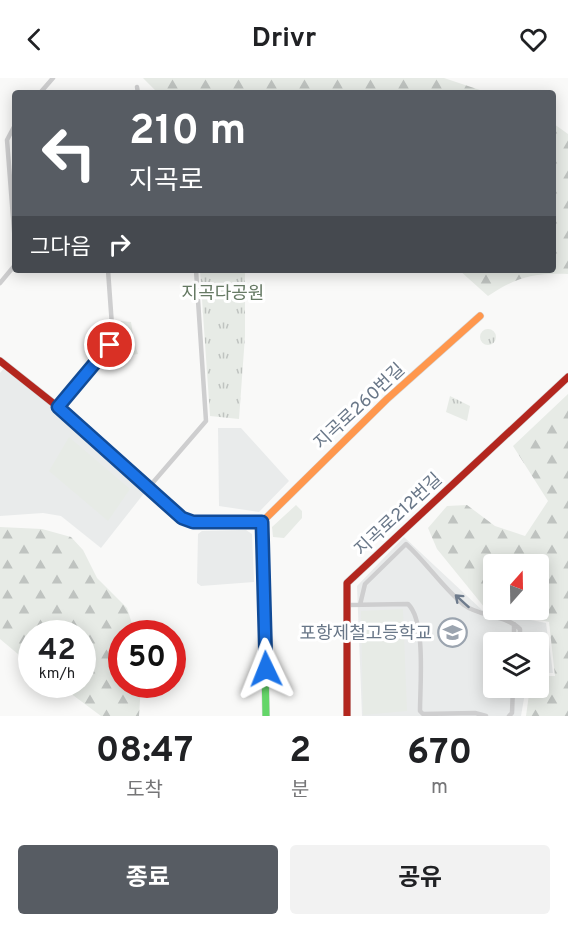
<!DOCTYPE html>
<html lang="ko">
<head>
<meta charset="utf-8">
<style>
  :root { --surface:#fff; --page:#f2f2f2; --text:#202124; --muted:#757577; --accent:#575c63 }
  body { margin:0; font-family:Overpass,"Noto Sans KR",sans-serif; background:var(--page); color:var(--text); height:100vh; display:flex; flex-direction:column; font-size:22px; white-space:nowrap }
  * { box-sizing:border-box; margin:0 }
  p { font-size:20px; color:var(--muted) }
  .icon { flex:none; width:33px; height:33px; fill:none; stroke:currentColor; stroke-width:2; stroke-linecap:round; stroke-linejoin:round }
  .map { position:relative; height:638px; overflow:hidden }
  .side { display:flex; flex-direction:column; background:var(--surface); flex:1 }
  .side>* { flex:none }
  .hud { position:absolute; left:12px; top:12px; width:544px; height:183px; border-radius:6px; box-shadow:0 3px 15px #0003; background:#575c63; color:#fff; overflow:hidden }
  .needle { width:39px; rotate:20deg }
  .buttons { position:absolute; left:483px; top:476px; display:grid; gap:12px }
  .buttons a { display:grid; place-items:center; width:66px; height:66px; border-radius:6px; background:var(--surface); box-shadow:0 3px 15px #0003; font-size:30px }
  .speed { position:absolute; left:18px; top:542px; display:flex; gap:12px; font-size:30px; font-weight:700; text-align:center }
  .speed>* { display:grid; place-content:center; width:78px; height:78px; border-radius:50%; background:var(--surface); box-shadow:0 3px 15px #0003; line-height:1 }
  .speed small { font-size:15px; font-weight:400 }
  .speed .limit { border:9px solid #d22; background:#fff; color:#111 }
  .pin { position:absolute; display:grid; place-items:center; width:51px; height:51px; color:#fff; margin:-26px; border:3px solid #fff; border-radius:50%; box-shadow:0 2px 6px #0007 }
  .me { position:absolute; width:66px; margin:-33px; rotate:358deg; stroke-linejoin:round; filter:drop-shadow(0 0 4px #0008) }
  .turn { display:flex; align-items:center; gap:21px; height:126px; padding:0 18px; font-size:27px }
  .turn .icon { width:78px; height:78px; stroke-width:2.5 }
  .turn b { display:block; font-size:42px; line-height:51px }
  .then { display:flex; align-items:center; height:57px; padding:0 18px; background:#0003; gap:12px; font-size:22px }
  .eta { display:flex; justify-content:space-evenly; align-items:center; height:102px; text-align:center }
  .eta b { font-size:36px; font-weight:700; line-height:42px }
  .cta { display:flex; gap:12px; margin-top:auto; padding:12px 18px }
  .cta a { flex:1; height:69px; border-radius:6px; background:var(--accent); color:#fff; font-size:24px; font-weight:700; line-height:69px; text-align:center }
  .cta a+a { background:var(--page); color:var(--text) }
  header { display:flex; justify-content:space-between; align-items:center; height:78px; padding:0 18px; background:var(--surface); font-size:27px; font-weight:700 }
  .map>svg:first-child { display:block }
</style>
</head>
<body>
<header><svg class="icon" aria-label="back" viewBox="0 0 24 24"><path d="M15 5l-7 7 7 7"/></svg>Drivr<svg class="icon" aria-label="heart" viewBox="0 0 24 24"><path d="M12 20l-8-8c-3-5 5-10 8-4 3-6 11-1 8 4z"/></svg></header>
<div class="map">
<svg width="568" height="638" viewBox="0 0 568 638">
  <defs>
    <pattern id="forest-firs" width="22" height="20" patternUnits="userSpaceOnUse" patternTransform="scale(1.5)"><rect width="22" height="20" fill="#e7ebe6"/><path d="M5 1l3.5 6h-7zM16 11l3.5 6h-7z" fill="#bfc3c0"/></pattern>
    <pattern id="park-tufts" width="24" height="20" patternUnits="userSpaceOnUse" patternTransform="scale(1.5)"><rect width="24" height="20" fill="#e7ebe6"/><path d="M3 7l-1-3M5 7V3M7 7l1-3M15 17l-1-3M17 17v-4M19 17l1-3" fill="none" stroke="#bfc3c0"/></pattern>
  </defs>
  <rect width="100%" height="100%" fill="#f9f9f8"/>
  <!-- built -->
  <path fill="#e9ebeb" d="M6,288L149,409L101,470L61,438L43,435L0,438V295Z
    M218,350H241L289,403L259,434L219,428Z
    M246,452L252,456L254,504L201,508L197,505L198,456L202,453Z
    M404,459L482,532L546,545L553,595H539L538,564H494V609H526L521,638H362L357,508Z"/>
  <!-- green -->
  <path fill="#e7ebe6" d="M69,359L130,411L108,443L49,393Z
    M296,427L302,433V440L284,460L273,459L272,449Z
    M403,531L407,633L363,637L361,533Z"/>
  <!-- forest -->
  <path fill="url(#forest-firs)" fill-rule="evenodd" d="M143,0H444L489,15H158Z
    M554,46L568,56V196C533,195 517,199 488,218L459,192H554Z
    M568,316V638H526L530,609H538L539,598H555L549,544L485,530L437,471L428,450L447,428L467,427L495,448L525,458L548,423L513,368ZM494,486H538V531H494Z
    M0,449L42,451L71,459L83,472L97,500L127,530L135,555H122V606H141L139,638H101L58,606H82V555H32L31,587L0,561Z"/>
  <!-- park -->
  <path fill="url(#park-tufts)" d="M200,192H245V258L239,341L210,338Z
    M121,243L131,244L133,256H124L123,252H118L117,247H121Z
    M480 259a8 8 0 1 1 16 0a8 8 0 1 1-16 0Z
    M135,267L138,276L117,279L116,270Z
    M450,318L470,328L467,343L446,334Z"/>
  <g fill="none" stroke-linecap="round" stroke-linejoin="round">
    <defs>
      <path id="fast" d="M262,444L266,638"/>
      <path id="slow" d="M262,444L387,321L480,238"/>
      <path id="jam" d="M0,283L58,329L181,439L193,444H262
        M347,638V505L568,299"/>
    </defs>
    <!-- fast casing -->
    <use href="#fast" stroke="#d5d6d7" stroke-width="8"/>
    <!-- slow casing -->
    <use href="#slow" stroke="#d5d6d7" stroke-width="8"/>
    <!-- jam casing -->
    <use href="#jam" stroke="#d5d6d7" stroke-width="8"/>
    <!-- street -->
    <path stroke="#cececf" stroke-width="4.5" d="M137,9L138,15
      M40,15L53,0
      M15,47L7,62L15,165
      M0,205L15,187
      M58,329L113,262L108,192
      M149,409L206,343L196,192
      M347,527L408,526C426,543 420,607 420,633L423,636L475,635L486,638
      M360,527L365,506L406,466C426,484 443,510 464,527C480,539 506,537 520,551V564
      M514,564V546
      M509,638L512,635L513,609"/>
    <!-- fast -->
    <use href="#fast" stroke="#63d668" stroke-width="7"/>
    <!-- slow -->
    <use href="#slow" stroke="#ff974d" stroke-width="7"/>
    <!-- jam -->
    <use href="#jam" stroke="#b3261e" stroke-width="7"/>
  </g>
  <!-- one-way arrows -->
  <defs><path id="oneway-shaft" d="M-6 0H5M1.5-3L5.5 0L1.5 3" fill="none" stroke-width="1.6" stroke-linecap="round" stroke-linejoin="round" transform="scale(1.5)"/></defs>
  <use stroke="#6e7b8c" href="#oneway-shaft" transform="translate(462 523) rotate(-138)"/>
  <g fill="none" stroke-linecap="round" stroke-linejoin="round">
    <defs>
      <path id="route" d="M110,267L58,329L182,440L193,444H262L266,591"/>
    </defs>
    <!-- route casing -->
    <use href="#route" stroke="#114b97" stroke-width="15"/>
    <!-- route -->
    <use href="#route" stroke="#1a73e8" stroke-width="10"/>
  </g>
  <!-- icons -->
  <defs>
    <symbol id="school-ring" viewBox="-11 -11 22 22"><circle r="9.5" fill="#fff" stroke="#9ba4af" stroke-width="1.5"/><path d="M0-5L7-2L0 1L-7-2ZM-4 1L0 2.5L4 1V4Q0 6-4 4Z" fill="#9ba4af"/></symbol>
  </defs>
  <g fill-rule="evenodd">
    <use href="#school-ring" x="436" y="538" width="33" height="33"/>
  </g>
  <g text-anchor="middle" stroke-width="6" stroke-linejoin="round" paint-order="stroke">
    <!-- park labels -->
    <g font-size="18" fill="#667a64" stroke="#fff">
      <text x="223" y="221">지곡다공원</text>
    </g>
    <!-- street labels -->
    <g font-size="18" fill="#697788" stroke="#fff">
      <text transform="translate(359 328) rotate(-43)" y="6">지곡로260번길</text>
      <text transform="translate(398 436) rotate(-43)" y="6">지곡로212번길</text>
    </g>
    <!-- poi labels -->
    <g font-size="18" fill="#697788" stroke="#fff" text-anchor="end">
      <text x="432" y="561">포항제철고등학교</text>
    </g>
  </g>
</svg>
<div class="buttons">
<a><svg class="needle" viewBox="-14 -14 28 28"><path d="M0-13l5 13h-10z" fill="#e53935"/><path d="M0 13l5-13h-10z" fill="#757577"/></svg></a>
<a><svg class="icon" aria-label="layers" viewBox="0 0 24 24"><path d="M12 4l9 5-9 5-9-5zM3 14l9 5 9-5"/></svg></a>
</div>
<div class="speed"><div>42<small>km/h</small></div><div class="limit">50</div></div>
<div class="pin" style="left:110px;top:267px;background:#d93025"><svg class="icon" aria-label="arrive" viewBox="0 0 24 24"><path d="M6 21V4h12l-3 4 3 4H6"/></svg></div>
<svg class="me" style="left:266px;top:591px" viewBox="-20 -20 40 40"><path d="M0-17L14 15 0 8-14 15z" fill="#1a73e8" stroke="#fff" stroke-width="4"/></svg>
<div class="hud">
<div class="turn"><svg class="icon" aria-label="left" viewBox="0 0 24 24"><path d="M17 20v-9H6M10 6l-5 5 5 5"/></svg><div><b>210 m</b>지곡로</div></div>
<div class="then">그다음<svg class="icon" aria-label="right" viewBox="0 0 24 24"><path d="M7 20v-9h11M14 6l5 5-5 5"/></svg></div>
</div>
</div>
<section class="side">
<div class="eta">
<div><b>08:47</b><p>도착</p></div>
<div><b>2</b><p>분</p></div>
<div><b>670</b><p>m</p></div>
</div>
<div class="cta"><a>종료</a><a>공유</a></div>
</section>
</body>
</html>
